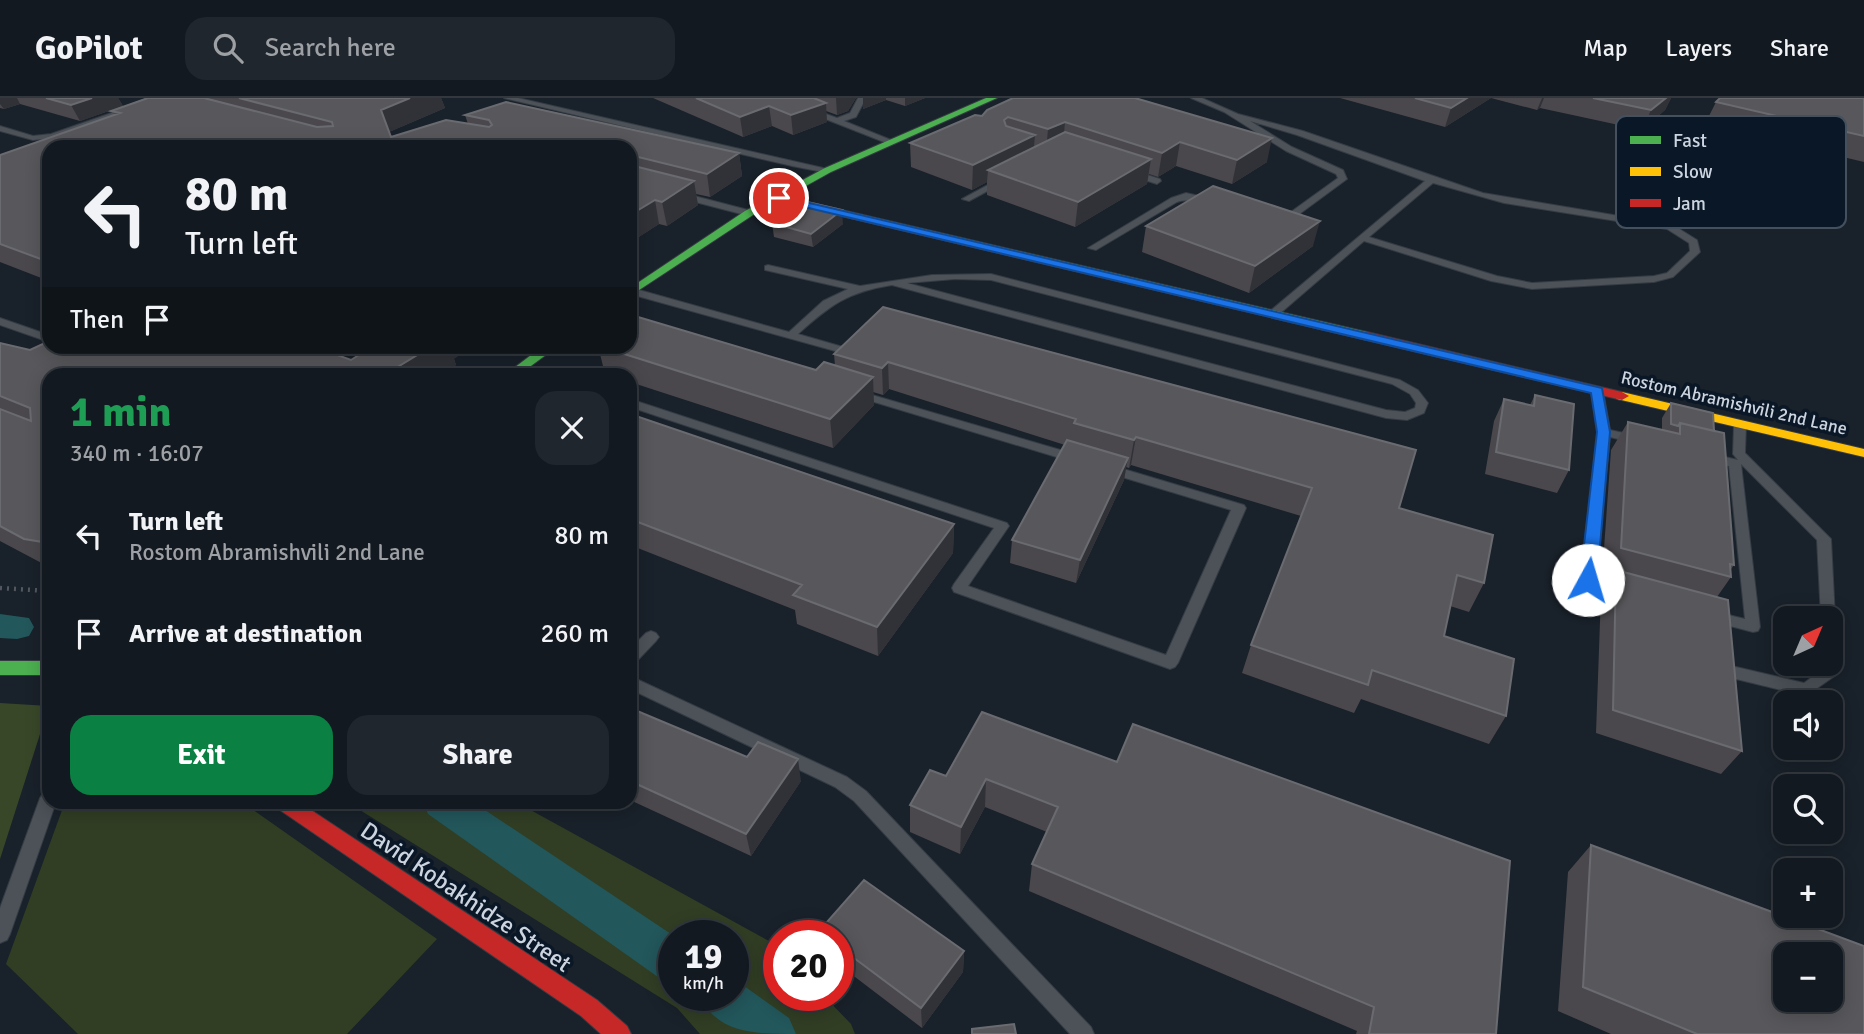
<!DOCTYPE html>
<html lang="en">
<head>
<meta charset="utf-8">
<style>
  :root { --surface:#131920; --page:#20262d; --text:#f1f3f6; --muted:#9da0a5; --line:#32383e; --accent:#0b8043 }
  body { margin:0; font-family:Signika,sans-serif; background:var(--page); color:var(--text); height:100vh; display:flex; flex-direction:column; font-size:26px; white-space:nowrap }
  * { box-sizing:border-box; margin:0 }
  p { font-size:23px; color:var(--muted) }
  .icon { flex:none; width:38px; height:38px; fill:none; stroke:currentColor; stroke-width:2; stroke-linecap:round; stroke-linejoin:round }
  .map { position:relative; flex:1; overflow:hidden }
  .drawer { position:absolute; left:42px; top:270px; width:595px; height:441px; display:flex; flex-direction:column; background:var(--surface); border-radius:21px; box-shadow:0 4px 18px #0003,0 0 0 2px var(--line) }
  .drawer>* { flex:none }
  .guide { position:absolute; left:42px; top:42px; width:595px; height:214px; border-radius:21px; box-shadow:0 4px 18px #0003,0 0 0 2px var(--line); background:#131920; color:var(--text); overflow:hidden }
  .needle { width:46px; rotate:44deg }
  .fabs { position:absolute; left:1773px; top:508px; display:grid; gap:14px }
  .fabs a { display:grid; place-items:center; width:70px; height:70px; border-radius:14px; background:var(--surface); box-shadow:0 4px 18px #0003,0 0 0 2px var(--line); font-size:35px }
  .speed { position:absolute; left:658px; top:822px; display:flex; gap:14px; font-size:35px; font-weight:700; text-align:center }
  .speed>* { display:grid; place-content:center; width:91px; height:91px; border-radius:50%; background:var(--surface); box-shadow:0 4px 18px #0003,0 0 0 2px var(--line); line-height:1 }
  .speed small { font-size:18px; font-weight:400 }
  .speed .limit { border:10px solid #d22; background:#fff; color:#111 }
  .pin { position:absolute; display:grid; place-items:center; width:60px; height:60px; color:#fff; margin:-30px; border:4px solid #fff; border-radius:50%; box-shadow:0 2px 7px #0007 }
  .me { position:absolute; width:77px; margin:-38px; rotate:6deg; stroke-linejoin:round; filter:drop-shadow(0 0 5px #0008) }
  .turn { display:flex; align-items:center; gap:24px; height:147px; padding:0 28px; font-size:32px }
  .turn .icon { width:91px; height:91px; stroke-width:2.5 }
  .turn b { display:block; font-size:49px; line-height:60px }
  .then { display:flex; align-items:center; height:66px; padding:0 28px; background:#0003; gap:14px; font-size:26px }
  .round { display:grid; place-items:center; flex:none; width:74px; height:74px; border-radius:21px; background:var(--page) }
  .overview { display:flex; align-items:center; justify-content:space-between; height:119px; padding:0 28px }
  h1 { font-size:42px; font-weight:800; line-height:52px; color:#1e9e55 }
  .cta { display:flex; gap:14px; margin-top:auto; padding:14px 28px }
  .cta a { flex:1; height:80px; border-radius:21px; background:var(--accent); color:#fff; font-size:28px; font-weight:800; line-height:80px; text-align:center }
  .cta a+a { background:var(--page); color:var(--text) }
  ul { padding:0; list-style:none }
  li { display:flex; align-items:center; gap:21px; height:98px; padding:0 28px }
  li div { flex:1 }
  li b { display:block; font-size:26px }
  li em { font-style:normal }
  header { display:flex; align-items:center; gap:42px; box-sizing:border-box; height:98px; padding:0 35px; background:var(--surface); border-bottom:2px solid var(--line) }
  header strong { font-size:33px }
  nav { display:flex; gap:38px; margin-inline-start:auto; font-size:24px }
  .search { width:490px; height:63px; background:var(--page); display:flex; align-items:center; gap:18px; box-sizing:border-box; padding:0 24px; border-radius:21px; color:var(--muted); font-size:26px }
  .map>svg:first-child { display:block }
</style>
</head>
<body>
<header>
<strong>GoPilot</strong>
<div class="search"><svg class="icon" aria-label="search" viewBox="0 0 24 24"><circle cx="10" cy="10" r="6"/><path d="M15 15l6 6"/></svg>Search here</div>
<nav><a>Map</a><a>Layers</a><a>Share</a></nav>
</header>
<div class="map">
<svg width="1864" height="936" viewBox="0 0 1864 936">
  <rect width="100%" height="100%" fill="#19212a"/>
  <!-- green -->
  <path fill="#313e24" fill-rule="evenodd" d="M65,704H242L437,841L347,936H78L6,866Z
    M347,704H516L769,843L779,852V898H824L851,926L855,936H700L677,910ZM674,838H733V898H674Z"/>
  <!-- forest -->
  <path fill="#394729" d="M0,605L49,608L0,761Z"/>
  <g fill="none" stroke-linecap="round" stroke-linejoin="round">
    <!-- canal -->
    <path fill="#22575c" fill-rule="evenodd" d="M0,516L29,520L34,529L29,538L17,541L0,540Z
      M423,704H473L674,838V885L658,879L428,716Z
      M733,880L789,920L796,936C756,936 717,936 700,898H733Z"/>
    <defs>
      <path id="lane" d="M504,0H518L832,72L828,75L792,68Z
        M772,0H783L837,20L850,15L858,0H866L856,19L844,23L896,44L889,46Z
        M1191,0H1202L1238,16L1303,33L1483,95L1673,127L1697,142L1700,154L1673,179L1654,184L1532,191L1491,183L1364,143L1277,218H1269V214L1425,83L1297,37L1250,23L1292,49L1343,72L1347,81L1294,120L1276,122V118L1288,116L1338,80L1336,76L1286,53L1224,14ZM1433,85L1504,105L1667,131L1689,145L1690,153L1667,175L1654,178L1532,185L1497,178L1369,139Z
        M126,10L133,12L52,40L33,42L0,33V28L33,38L51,36Z
        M1132,72L1160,81L1161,83L1157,86L1129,77L1128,75Z
        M999,81L1006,83L969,103L962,101Z
        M679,94L752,113L754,115L749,118L676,99V95Z
        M1186,95L1217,102C1206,108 1190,99 1177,104L1096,152L1088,150L1171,100Z
        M768,167L860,188L932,177L991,176L1400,282L1418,292L1428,305L1424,315L1407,322L1386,320L892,187C847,194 831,207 798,236L850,251L851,253L846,256L630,196L632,190L789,234L823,203L848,191L765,172V168ZM955,181L991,182L1392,286L1410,296L1416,305L1415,310L1405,314L1386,312L907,185Z
        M0,220L49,237V244L0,227Z
        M321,248H335L314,262H306V258Z
        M522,267L546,274L548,276C537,277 525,277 516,270Z
        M1597,290L1603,293L1610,332L1642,339L1644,342L1638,346L1610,339L1595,480L1627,488L1629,492L1622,497L1583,487L1581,483L1598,334L1591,293Z
        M855,292L1081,358L1083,361L1077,365L1073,364L851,297L849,295Z
        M630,301L1007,425L1009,428L968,488L1166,557L1231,412L1102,373L1100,370L1102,367H1110L1244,407L1246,410L1178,565L1175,569L1170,571L954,494L952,490L954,486L994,430L630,309Z
        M1740,322L1746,326L1745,355L1831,441L1835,520L1833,524L1830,525V520H1821L1817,442L1741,366L1760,529L1758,533L1753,534L1707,522L1705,518L1707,514L1712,513L1745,521L1729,368L1704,362L1702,359L1708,355L1738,362L1733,356L1734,326Z
        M651,533L656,535L659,539L656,543L635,565L630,567V551L646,535Z
        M1830,555L1835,557C1839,563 1840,571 1836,577L1806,598L1736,581L1731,579L1728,575L1731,571L1736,569L1804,585L1823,571V565H1830Z
        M630,578L847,679L866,693L1091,929L1094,936H1070L854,703L835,689L630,591Z
        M49,693V704H56L10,836L7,842L0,845V810L40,700L43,695Z"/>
      <path id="fast" d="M986,0H997L831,74L786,99L1367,234L1373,238L1367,242L778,103L753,117L630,198V190L745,113L825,70Z
        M543,248H558L520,276H506Z
        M0,563H49V577H0Z"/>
      <path id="slow" d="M1622,294L1864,351V359L1617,301L1615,298Z"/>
      <path id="jam" d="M1367,234L1622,294L1629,298L1622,302L1363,241V235Z
        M274,704H299L597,902L627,928L631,936H601L581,918L277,710Z"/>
    </defs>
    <!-- lane casing -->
    <use href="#lane" stroke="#353b43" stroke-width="2"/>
    <!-- fast casing -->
    <use href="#fast" stroke="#353b43" stroke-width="2"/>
    <!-- slow casing -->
    <use href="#slow" stroke="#353b43" stroke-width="2"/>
    <!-- jam casing -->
    <use href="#jam" stroke="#353b43" stroke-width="2"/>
    <!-- path -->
    <path stroke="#53585f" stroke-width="4.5" stroke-dasharray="2 5" stroke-linecap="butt" d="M0,490L49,493"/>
    <!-- lane -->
    <use href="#lane" fill="#4c5258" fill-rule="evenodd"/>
    <!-- fast -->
    <use href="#fast" fill="#4caf50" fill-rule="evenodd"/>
    <!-- slow -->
    <use href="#slow" fill="#ffc107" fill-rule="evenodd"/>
    <!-- jam -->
    <use href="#jam" fill="#c62828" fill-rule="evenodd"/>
  </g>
  <!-- wall -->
  <path fill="#4a484c" d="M0,0H118L123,8L80,23L20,6L4,11L0,10Z
    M146,0H441L445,10L389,34L391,39L468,26L465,17L739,55L742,78L710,99L696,96L698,107L667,128L659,126L634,142L630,141V49H49V183L0,164V57L114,17L111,13Z
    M653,0H856L848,13L837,17L826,13L827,24L793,37L772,28L743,39Z
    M863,0H925L905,8L886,2L863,11Z
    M1013,0L1267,64L1232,86L1176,68L1158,79L1149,76L1147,86L1075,129L987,97V84L972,92L911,69L910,45L982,18Z
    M1340,0H1671L1665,12L1642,32L1540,10L1537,12L1491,0L1445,29Z
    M1864,0V64L1705,26L1716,4Z
    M772,125L843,126L813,149L774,139Z
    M1146,128L1313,148L1249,195L1142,154Z
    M883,209L1399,410L1484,485L1469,514L1450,508L1444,538L1506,618L1489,646L1361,601L1354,615L1242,575L1251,547L1301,418L1131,367L1129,370L1126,369L1124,382L1076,485L1010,465L1012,442L1065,347L889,291L883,297L873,294L874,307L833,350L630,284V276H605L598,248L816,272L835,268L834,256Z
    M0,245L30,252L351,262L454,261L456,267L440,276H49V469L0,443Z
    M1535,297L1569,372L1557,395L1485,376L1494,323L1504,301L1530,307Z
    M1671,305L1714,333L1734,467L1731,471V479L1717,499L1742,653L1721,676L1596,635L1601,495L1610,481L1602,479L1611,352L1628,324L1662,332V320Z
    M630,316L954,426L953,455L878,558L797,526L795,512L630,447Z
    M630,610L801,683L751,758L630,702Z
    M982,614L1496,936H1356L1357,933L1029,793L1032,766L1047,734L985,709L960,756L910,734V707L946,678Z
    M1591,747L1864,936H1611L1558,913L1568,774Z
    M864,782L964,853L963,874L922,930L838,866V838H820L819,833Z"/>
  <!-- shaded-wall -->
  <path fill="#303238" d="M0,0H17L20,6L4,11L0,6Z
    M92,0H118L123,8L80,23L71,7Z
    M410,0H441L445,10L389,34L381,12Z
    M836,0H856L848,13L837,17Z
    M863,0H886V2L863,11Z
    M905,0H925L905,8Z
    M1467,0H1491L1445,29L1451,10Z
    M1542,0H1544L1540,10L1537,12Z
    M1666,0H1671L1665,12L1642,32L1651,12Z
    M826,5L827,24L793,37L791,17Z
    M769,8L772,28L743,39L740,19Z
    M1065,24L1063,48L1046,54L1048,31Z
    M1035,37L1033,61L988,72L987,84L972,92L973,67Z
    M1272,40L1267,64L1232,86L1237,62Z
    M1180,44L1176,68L1158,79L1162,55Z
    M739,55L742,78L710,99L707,76Z
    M1151,61L1147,86L1075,129L1078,104Z
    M694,83L698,107L667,128L662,104Z
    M655,102L659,126L634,142L630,117Z
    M842,112L843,126L813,149L811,136Z
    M1320,123L1313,148L1249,195L1255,168Z
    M432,248H473L454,261L456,267L440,276H386Z
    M888,264L889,291L883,297L882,270Z
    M873,279L874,307L833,350L830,321Z
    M1136,339L1131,367L1129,370L1134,342Z
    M1128,360L1124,382L1076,485L1080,462Z
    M954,426L953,455L878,558L877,529Z
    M798,661L801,683L751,758L746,736Z
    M986,681L985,709L960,756L961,729Z
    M964,853L963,874L922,930L921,910Z"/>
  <!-- building -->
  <path fill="#58585c" stroke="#6a6b70" stroke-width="2" fill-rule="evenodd" d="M46,0H92L71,7Z
    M148,0H204L317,29L333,28L332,24L239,0H410L381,12L391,39L446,22L489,29L492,27L489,22L465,17L506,4L739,55L707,76L630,57V49H49V164L0,146V57L120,15L111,13Z
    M696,0H814L826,5L791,17L769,8L740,19Z
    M1013,0H1135L1272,40L1237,62L1180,44L1162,55L1065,24L1048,31L1008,19L1004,22L1006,28L1035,37L973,67L910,45L975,17L982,18L987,12Z
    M1415,0H1467L1451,10Z
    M1593,0H1666L1651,12Z
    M1720,0H1864V38L1716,4Z
    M1065,34L1151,61L1078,104L988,72Z
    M630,67L694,83L662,104L655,102L630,117Z
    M1213,88L1320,123L1255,168L1146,128Z
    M803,103L842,112L811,136L772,125Z
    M883,209L1416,352L1399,410L1493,437L1484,485L1457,477L1444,538L1514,561L1506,618L1372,572L1368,587L1251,547L1312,390L1136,339L1134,342L1074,325L1076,321L888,264L882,270L834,256Z
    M638,219L816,272L824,264L873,279L830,321L599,248H630V225Z
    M49,243V248H312L351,262L373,248H432L386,276H49V445L24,441L0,428V311L31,323L30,310L0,298V245L30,252Z
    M1535,297L1574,306L1569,372L1496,354L1504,301L1534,308Z
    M1671,305L1713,315L1714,333L1680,325L1678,328L1671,326Z
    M630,316L954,426L877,529L793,497L802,487L630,421Z
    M1628,324L1680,336V325L1724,335L1734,467L1730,466L1731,479L1621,450Z
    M1067,342L1128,360L1080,462L1012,442Z
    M1616,472L1728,502L1742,653L1613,612Z
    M630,610L747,659L758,644L798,661L746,736L630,683Z
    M982,614L1117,664L1133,626L1510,763L1496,936H1369L1374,909L1032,766L1058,709L986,681L961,729L910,707L930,672L946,678Z
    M1591,747L1864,848V936H1697L1583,889ZM1785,856H1830V901H1785Z
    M864,782L964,853L921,910L838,848V838H826L819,833Z
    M1014,926L1016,936H972V931Z"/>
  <!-- route -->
  <path fill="#1a73e8" stroke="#114b97" stroke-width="2" d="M775,97L1602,290L1610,334L1597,482L1588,488L1580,482L1597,334L1591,295L779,103Z"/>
  <g text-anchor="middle" stroke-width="7" stroke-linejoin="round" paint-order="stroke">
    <!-- far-street labels -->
    <g font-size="18" fill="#cbd4df" stroke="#0a1726">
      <text transform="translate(1734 305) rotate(13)" y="6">Rostom Abramishvili 2nd Lane</text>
    </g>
    <!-- near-street labels -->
    <g font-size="24" fill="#cbd4df" stroke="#0a1726">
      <text transform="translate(466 799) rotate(34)" y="8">David Kobakhidze Street</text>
    </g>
  </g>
  <!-- legend -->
  <rect x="1616" y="18" width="230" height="112" rx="10" fill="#0a1726" stroke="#44505e" stroke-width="2"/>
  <rect x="1630" y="38" width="31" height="8" fill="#4caf50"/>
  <rect x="1630" y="69" width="31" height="9" fill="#ffc107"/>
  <rect x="1630" y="101" width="31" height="8" fill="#c62828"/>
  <g font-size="19" fill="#cbd4df">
    <text x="1673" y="49">Fast</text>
    <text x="1673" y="80">Slow</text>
    <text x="1673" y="112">Jam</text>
  </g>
</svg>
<div class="fabs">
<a><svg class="needle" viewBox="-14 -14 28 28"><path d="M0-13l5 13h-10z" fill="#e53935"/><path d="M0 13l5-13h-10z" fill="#9da0a5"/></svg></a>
<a><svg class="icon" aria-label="sound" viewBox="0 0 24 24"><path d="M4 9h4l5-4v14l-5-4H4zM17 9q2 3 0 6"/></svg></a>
<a><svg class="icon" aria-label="search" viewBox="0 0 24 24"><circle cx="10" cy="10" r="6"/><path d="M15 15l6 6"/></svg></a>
<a>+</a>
<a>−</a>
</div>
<div class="speed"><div>19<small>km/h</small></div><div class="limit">20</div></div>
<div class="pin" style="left:779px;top:100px;background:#d93025"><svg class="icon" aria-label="arrive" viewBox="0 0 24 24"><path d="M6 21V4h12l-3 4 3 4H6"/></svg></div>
<svg class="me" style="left:1588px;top:482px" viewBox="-20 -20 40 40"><circle r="19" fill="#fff"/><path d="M0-13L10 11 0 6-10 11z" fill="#1a73e8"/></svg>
<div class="guide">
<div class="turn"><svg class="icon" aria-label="left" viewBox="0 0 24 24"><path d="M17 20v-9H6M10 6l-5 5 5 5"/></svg><div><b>80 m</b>Turn left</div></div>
<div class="then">Then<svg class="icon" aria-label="arrive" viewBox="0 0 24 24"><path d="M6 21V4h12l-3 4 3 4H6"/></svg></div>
</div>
<section class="drawer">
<div class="overview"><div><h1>1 min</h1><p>340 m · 16:07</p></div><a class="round"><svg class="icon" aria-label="close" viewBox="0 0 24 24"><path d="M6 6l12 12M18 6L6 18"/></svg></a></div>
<ul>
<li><svg class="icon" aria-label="left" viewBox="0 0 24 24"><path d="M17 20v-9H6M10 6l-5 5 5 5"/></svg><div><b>Turn left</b><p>Rostom Abramishvili 2nd Lane</p></div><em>80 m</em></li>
<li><svg class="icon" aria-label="arrive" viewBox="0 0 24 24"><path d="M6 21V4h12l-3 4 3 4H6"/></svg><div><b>Arrive at destination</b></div><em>260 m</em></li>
</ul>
<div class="cta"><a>Exit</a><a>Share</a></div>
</section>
</div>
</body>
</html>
